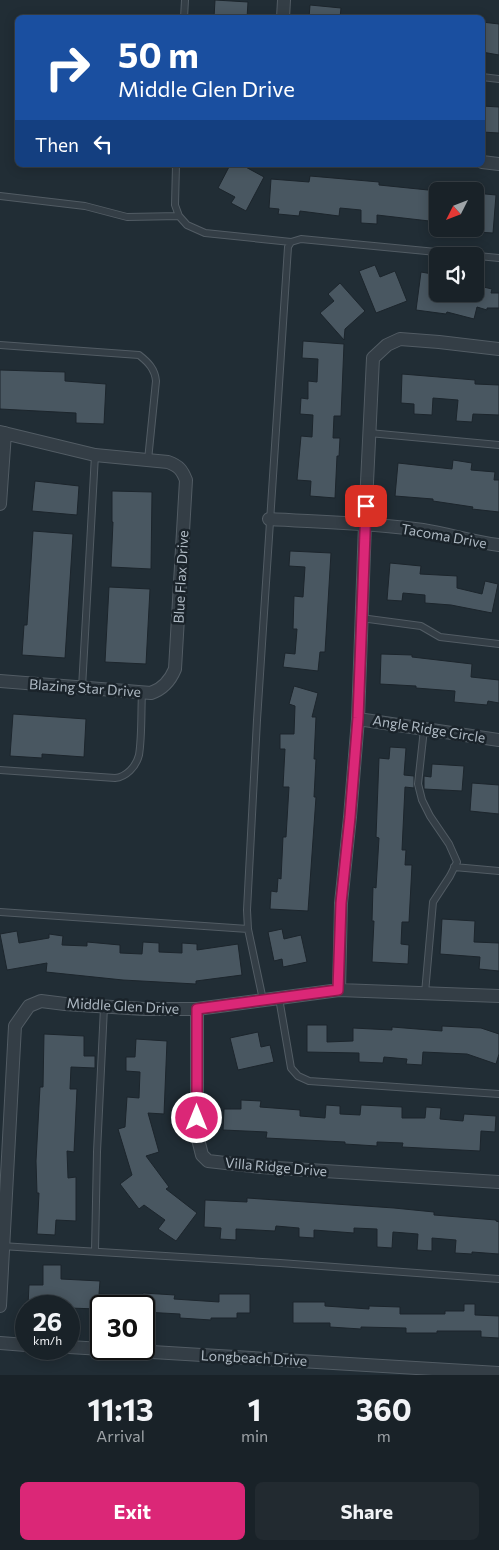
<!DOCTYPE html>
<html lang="en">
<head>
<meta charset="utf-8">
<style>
  :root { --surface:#192228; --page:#222a30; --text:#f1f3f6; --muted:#9fa4a8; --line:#373f45; --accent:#db2777 }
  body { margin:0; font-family:Commissioner,sans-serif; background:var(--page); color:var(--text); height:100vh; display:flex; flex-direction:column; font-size:19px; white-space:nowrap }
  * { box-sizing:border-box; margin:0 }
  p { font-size:16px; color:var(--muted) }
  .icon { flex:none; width:28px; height:28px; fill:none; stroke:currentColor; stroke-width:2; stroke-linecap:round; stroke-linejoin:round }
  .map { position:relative; height:1375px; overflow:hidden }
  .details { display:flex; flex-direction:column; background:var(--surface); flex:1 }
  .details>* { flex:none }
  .guide { position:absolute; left:15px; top:15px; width:470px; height:152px; border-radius:8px; box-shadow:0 2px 12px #0003,0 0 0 1px var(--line); background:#1a4fa0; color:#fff; overflow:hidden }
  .needle { width:32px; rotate:228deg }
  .fabs { position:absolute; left:429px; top:182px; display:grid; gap:10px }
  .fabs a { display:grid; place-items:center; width:55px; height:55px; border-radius:8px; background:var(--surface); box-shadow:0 2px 12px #0003,0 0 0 1px var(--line); font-size:25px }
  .speed { position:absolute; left:15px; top:1295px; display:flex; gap:10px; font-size:25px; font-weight:700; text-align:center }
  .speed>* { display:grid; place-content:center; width:65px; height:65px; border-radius:50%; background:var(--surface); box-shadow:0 2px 12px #0003,0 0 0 1px var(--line); line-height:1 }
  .speed small { font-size:12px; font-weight:400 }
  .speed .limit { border:2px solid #111; border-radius:8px; background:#fff; color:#111 }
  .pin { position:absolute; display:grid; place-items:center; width:42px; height:42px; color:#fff; margin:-21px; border-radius:10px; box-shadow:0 2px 8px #0006 }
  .me { position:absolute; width:55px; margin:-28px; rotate:0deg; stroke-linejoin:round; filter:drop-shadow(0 0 4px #0008) }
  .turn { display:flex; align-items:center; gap:18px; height:105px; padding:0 20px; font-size:22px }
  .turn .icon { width:65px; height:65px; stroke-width:2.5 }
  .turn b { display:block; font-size:35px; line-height:42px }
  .then { display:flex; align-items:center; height:48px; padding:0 20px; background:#0003; gap:10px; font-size:19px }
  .eta { display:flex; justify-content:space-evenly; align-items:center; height:85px; text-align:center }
  .eta b { font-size:30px; font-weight:700; line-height:35px }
  .primary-button { display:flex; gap:10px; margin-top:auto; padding:10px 20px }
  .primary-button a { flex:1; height:58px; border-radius:8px; background:var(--accent); color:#fff; font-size:20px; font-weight:700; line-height:58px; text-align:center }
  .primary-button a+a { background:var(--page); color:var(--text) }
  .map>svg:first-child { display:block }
</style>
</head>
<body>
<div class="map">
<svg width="499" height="1375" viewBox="0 0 499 1375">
  <rect width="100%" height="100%" fill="#212d35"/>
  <!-- building -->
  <path fill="#495761" stroke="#1c252c" d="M215,0L248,2L247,18H214Z
    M310,5L341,8L340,18H309Z
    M482,22L499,24V55L482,52Z
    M482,106L499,107V133L482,132Z
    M230,165H242L264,177L246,211L231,203L235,197L218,188Z
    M310,176L379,182V185L438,191V222L377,215V224L361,223V210L340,208L339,216L300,211L299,216L278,214L279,209L269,208L271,179L309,182Z
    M475,193L496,195L493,233L477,232L478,225H475Z
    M375,265L380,277L395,271L407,301L376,313L359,271Z
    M421,272L438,275V294H475V285L492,289L491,293H499V308H487V310L477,307L474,319L447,312L446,314L416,310Z
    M340,283L365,311L345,329L344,340L320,313L334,301L328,294Z
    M303,341L344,344L341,416H334L333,438H340L339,456H337L335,498L310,496L311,481L297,480L301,436L312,437L313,415L300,414L301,398L308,399V381L317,382L318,359L302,358Z
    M0,370L65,372V381L106,384L104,424L76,423V413L0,409Z
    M402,374L475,380V384L499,385V415L473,414L472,422L456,421L458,400L433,398L432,415L414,414V404L401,403Z
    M453,460L472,463L471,470L495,472L494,480H499V512L472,509L473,507L433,501V499L395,496L398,463L452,469Z
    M35,481L79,486L77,515L32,511Z
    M112,491L152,492L151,569L111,567L113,522H112Z
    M33,531L73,534L65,658L22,655L24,625H27Z
    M290,551L331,553L325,652H320L318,671L283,667L285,653L295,654L297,629H293L294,596L303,597L305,567L289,566Z
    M390,563L421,566L420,574L457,576V588L482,594L485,581L498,584L492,613L451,605L425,603V595L403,593L402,601L387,600Z
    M109,587L150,589L146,664L105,662Z
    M381,654L412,655V657L472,664L471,677L499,680V703L488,701L487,705L454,702L455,691L416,688V686L380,684Z
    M294,686L318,693L312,717H316L314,759H316L314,797H316L308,911L270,909L271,891L277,892L278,878L281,879L283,837H286L289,787H283L285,749H280V734H294L295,706L289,704Z
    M13,714L86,719L84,757L42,754V758L10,756Z
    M390,747L406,748L404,775L414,776V788L405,787L402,850H406L405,865H412L409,922H402L401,944L409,945L408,964L372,962L374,921H372L373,887L376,888L379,838L376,837L379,758L389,759Z
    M432,764L464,766L462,791L424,789V776L431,777Z
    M472,783L499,785V814L470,811Z
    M442,919L475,921L474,942L499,943V971L479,969L480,957L440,954Z
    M282,929L284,939L301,935L307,962L283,967L282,959L274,961L268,932Z
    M17,931L19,943L49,938V934L63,936L62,945L87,946V942L120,945V953L142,954L143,942L159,943V952L182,953V943L197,944V950L238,944L242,975L196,981V984L123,980L46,972L47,963L7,970L0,934Z
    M307,1025H327V1042L353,1041V1028L392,1030V1027L442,1031V1026L481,1028L499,1034V1054L496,1064L467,1054L423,1052L422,1065L406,1064L407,1059L384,1057L383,1063L359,1062V1053L307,1052Z
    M258,1032L261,1047L270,1045L274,1062L238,1070L230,1038Z
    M44,1034L84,1036V1056H95V1068L71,1067L70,1089H77L74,1152L67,1151L68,1178L76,1177V1221L56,1220L55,1235L37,1234L39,1193H37L36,1161L40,1087H43Z
    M136,1039L167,1041L164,1114L148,1113L159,1152L146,1156L169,1187L166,1189L197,1213L176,1241L158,1229L165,1220L144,1205L139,1209L120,1184L132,1175L118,1129L125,1127L127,1097L139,1098L140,1072L126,1071V1057H135Z
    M241,1100L261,1101L260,1107L300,1110V1116L325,1118L326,1105L340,1106V1114L360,1115L361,1105L402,1107V1118H425L426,1107L441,1108L440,1119L463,1121L464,1114L496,1116L495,1132L481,1131L480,1151L402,1147L403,1143L377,1142V1146L345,1144V1142L266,1138L267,1132L223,1130L224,1109H241Z
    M247,1198L394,1208L434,1212V1215L496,1220V1221L499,1222V1254L472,1252V1254L455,1253L456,1240L432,1238V1251L417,1250L418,1234L393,1232L392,1248L377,1247V1229L354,1228V1233L314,1230V1238L299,1237V1228L276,1226L275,1231L236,1229V1240L220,1239L221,1228L204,1227L205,1200L247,1202Z
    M43,1265H61V1279L100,1281L99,1294L142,1296L143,1293L175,1295L174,1299L219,1302V1294H250V1313H237V1318H211V1320L180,1318V1314L144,1312V1306H99L98,1309L69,1308V1306H28L29,1285H43Z
    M293,1302H325V1306L369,1309V1306L400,1307V1314H445V1311H464V1304H475V1315L499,1316V1338L481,1337V1331H437V1333H406V1328L361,1327V1329L330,1327V1323H293Z"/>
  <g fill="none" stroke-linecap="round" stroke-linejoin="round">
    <defs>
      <path id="service" d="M184,18L185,0
        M482,77L499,79
        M176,165L175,205L179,216L187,225L205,233L291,242
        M0,196L85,206L127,217L179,216
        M0,345L139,355C148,362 155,369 156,381L148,460
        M369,433L499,445
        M361,618L421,626L440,637L499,644
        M82,688L95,455
        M424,729L418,784L422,800L430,816L449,844L457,862L450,876L433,902L425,993
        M0,770L115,778C126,777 136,767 139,755C142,737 141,712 142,693
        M454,867L499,871
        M0,912L248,929
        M279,998L291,1068L298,1076L309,1081L499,1094
        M263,1000L248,929L247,910L257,720L288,247L291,242L301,239L499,258
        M1,1246L280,1263L499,1279
        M95,1251L97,1152L104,1007"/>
      <path id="minor" d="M283,18L284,0
        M482,162L499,164
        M0,432L95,455L168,462C179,466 182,470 186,480L175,669C170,681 163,689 151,693L0,681
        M0,504L5,433
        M269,519C321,522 373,523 423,530C449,534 473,542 499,545
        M358,719L499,740
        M339,990L341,903L350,817L358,719L365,524L373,358L387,345L400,339L439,342L499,349
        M197,1009V1135L202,1155L208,1161L261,1167L499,1182
        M0,1306L15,1026L29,1006L41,1001L65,1004L144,1009H197L339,990L499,996
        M0,1343L26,1345
        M69,1347L499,1373"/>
    </defs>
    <!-- service casing -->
    <use href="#service" stroke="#525c64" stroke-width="8"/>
    <!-- minor casing -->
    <use href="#minor" stroke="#525c64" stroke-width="14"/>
    <!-- service -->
    <use href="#service" stroke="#343e46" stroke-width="6"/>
    <!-- minor -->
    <use href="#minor" stroke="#343e46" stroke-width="12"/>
  </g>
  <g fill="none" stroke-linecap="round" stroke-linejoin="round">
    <defs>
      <path id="route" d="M197,1118V1009L338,990L341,903L350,817L358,718L366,506"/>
    </defs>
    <!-- route casing -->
    <use href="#route" stroke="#8e194d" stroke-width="12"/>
    <!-- route -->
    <use href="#route" stroke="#db2777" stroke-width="9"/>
  </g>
  <g text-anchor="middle" stroke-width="5" stroke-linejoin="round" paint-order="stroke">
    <!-- street labels -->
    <g font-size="14" fill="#aeb9c3" stroke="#1a232a">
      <text transform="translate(444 536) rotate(10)" y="5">Tacoma Drive</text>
      <text transform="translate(181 577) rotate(-87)" y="5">Blue Flax Drive</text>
      <text transform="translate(85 688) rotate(4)" y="5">Blazing Star Drive</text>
      <text transform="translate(429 729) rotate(9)" y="5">Angle Ridge Circle</text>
      <text transform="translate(123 1006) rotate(3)" y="5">Middle Glen Drive</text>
      <text transform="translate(276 1167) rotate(5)" y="5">Villa Ridge Drive</text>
      <text transform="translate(254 1358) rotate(3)" y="5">Longbeach Drive</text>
    </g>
  </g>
</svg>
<div class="fabs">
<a><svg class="needle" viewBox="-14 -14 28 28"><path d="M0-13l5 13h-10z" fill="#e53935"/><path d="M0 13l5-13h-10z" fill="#9fa4a8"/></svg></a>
<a><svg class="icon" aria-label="sound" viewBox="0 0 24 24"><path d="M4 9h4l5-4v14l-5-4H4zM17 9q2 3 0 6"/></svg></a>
</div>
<div class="speed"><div>26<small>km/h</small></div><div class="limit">30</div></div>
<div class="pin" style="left:366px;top:506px;background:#d93025"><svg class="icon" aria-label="arrive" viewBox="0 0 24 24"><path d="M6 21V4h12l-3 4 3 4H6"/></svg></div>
<svg class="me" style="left:197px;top:1118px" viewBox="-20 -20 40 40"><circle r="17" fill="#db2777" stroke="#fff" stroke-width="3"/><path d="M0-11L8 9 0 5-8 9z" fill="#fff"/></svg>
<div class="guide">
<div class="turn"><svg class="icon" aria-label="right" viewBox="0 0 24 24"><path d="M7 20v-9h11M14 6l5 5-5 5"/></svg><div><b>50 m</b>Middle Glen Drive</div></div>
<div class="then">Then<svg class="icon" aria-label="left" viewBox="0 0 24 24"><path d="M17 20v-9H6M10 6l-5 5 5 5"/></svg></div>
</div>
</div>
<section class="details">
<div class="eta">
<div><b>11:13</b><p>Arrival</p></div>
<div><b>1</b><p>min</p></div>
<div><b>360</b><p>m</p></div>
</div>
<div class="primary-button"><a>Exit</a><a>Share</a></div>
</section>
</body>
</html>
